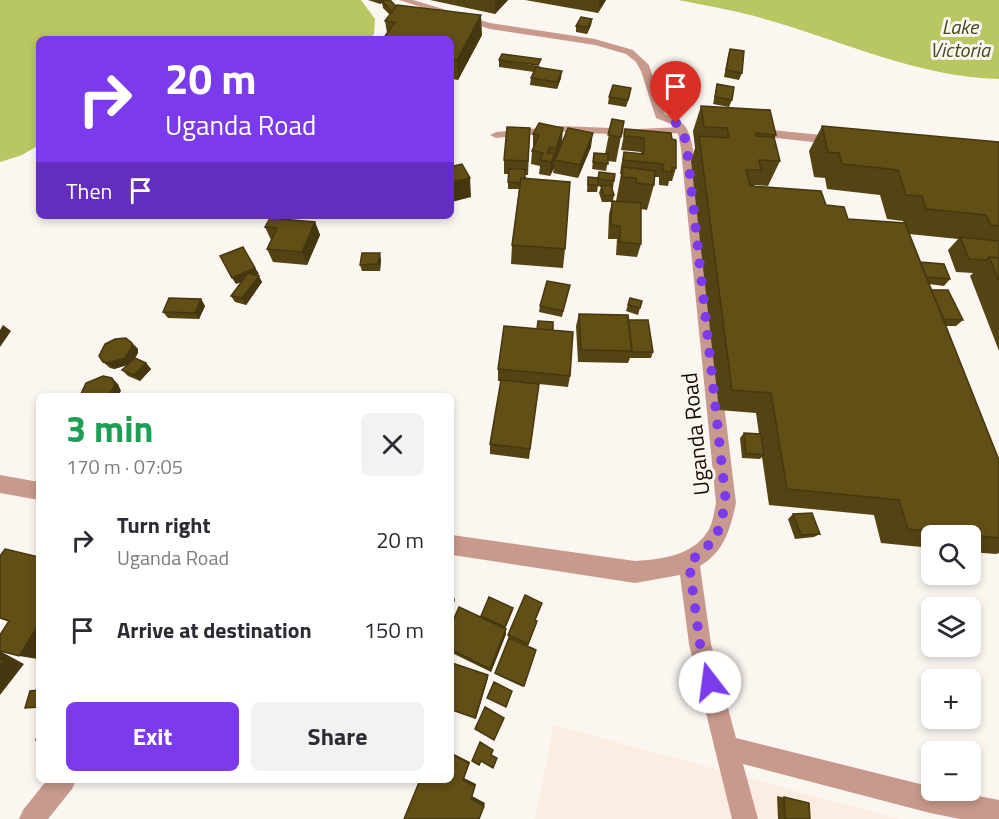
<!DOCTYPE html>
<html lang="en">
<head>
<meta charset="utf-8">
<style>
  :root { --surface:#fff; --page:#f2f2f3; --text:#2b2b33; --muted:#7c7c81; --accent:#7c3aed }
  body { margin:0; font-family:"Titillium Web",sans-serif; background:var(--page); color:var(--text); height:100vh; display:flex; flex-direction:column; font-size:22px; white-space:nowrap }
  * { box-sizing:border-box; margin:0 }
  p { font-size:20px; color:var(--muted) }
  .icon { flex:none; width:33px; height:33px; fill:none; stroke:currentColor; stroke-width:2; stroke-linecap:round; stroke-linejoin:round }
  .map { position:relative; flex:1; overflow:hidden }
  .side { position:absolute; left:36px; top:393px; width:418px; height:390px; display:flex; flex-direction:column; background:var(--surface); border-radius:9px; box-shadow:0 3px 9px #0003 }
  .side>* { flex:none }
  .top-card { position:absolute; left:36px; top:36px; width:418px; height:183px; border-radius:9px; box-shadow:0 3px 9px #0003; background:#7c3aed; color:#fff; overflow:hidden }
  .controls { position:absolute; left:921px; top:525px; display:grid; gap:12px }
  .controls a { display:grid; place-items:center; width:60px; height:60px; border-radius:9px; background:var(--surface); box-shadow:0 3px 9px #0003; font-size:30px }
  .pin { position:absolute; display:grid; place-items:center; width:51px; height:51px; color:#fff; margin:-62px -26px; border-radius:50% 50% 50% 0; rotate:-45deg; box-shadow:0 0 6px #0007 }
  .pin .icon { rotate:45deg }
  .me { position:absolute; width:66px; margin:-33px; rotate:345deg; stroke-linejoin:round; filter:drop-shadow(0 0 4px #0008) }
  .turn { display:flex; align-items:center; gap:21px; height:126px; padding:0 30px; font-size:27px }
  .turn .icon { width:78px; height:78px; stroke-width:2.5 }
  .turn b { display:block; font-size:42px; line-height:51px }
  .then { display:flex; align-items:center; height:57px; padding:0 30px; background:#0003; gap:12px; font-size:22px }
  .round { display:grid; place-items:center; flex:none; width:63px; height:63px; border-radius:9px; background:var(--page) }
  .summary { display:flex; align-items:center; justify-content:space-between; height:102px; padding:0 30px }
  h1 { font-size:36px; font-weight:700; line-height:45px; color:#1e9e55 }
  .cta { display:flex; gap:12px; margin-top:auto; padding:12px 30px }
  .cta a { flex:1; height:69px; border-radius:9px; background:var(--accent); color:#fff; font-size:24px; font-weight:700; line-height:69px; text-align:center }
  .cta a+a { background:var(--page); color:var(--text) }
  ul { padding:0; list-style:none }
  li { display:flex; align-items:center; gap:18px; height:90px; padding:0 30px }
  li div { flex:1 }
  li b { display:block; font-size:22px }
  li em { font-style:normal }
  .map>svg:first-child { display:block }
</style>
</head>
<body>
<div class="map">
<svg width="999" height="819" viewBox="0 0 999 819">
  <rect width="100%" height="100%" fill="#fcf6f1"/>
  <!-- built -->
  <path fill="#fbede1" d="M554,725L899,819H535Z"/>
  <!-- water -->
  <path fill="#b8c761" d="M0,0H361L375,19L374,34L370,39H39V145L22,155L0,162Z
    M678,0H999V79C918,77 845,42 768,20C739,11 708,6 678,0Z"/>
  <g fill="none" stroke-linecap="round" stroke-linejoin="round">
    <!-- service -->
    <path fill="#c89a8d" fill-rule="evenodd" d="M399,0H413L490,23L595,39L633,50L649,65L665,114L682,123L676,126L656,118L641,71L636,62L626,54L595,45L490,29Z
      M560,126L638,129L681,127L687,130L681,133L638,135L560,132L496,138L490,135L496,132Z"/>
    <!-- minor -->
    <path fill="#c89a8d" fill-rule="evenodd" d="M676,119C688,124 691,138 693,149L736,503C730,529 725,551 700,566L711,644L736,738L932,787V790H947L999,800V819H960L930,813L743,764L758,819H732L689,644L680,575L635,583L452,555V535L635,561C662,559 692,556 708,531C713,523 714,512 716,503L681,149L678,134L670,123Z
      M752,128L841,137L847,141L841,145L748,135L746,132L748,129Z
      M0,475L39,482V500L0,493Z
      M47,780H76L72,789L48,819H19L23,810Z"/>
  </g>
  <!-- wall -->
  <path fill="#544413" d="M368,0H385L396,6L482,35L458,80L452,79V39L387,33L385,21L390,15L383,8L382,3L380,4Z
    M430,0H508L495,14Z
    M525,0H606L598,13Z
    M592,19L591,25L587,34L576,32V26Z
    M730,49L742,73L739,80L724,77L728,56Z
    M499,60L540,66L539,68L561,78L557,89L530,85L531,78L534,72L499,67Z
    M717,84L732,100L729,107L713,104Z
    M630,95L626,107L608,104L609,97Z
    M701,106L776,135L774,139L780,161L768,186L755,185L754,186L826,205L848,219L904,223L903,221L887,219L880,195L827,189L825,178L814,177L809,151L822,126L999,143V351L970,276L973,273L956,272L948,250L958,239L909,234L920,262L950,279L944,286L929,284L931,290L963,320L956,326H946L999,460V553L996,554L970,552V536H932V548L881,543L874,515L769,505L762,457L760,459L742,458L740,438L744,433L759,434L756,413L719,410L691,161L695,148L693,131Z
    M612,119L624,121L616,162L608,161L606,171L592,169L594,153L605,154Z
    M539,123L562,141L559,151L591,147L578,178L553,173L555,162L554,168L550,176L539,174L540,166L531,164L532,151L533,148V134Z
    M530,128L528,175H525V179L565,249L563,268L511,264L512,245L519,189H508V174H504V160Z
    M625,129L672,139L676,168L672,181H669L668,186L659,185V177H655L654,185L647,210L641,209V244L637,257L616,255L617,239H608L609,214L612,202H602L599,193L601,187L598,186L597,192H587L588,177L598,182L599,172L614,181L613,188H612L614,195L613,201H616L621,174H620L621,166L624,152L641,154V152L621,150Z
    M315,222L320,235L307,265L273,262L267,249L271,240L265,227Z
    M381,259L380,271H362L360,265Z
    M255,268L259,274L257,275L262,282L246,305L235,302L231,296L242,282L236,284Z
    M570,285L562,317L539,312L540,306Z
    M630,298L642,301L638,315L626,311Z
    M201,299L205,306L199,319L168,318L163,312Z
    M579,314L628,320L653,352L651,358H630L628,363L578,362L576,326Z
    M553,330L570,376L568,387L539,384L529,459L490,454V444L501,381H498V369Z
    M132,343L138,349V353L135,358L146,363L151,369L140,381L128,376L122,370L127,365L114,369L110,368L103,362Z
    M793,514L820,534L814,537L795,539L788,519Z
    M513,610L505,629L506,634L491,672L452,653V623L481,618V616Z
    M535,620L537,623L528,646L508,637V635Z
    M536,650L523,687L495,674V673Z
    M777,796L809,803L810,819H778Z"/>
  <!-- shaded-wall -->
  <path fill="#45370f" d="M379,0H385V1L380,4Z
    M495,0H508L495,14Z
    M600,0H606L598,13Z
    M481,15L482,35L458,80L457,60Z
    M592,19L591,25L587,34L588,27Z
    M562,71L561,78L557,89V82Z
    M563,128L562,141L555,162L556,148Z
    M593,133L591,147L578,178L580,165Z
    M555,154L554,168L550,176L551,162Z
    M470,178L471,197L452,202V182Z
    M315,222L320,235L307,265L302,252Z
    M380,253L381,259L380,271L378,264Z
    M255,268L259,274L236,284L232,278Z
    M259,276L262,282L246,305L242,298Z
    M201,299L205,306L199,319L195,313Z
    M3,325L11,331L0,347V330Z
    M132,343L138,349V353L131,364L114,369L108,363Z
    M146,363L151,369L140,381L134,375Z
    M112,378L118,384L121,391L118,396H108Z
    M454,597L455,600L452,608V603Z
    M39,624V658L38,659L19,656Z
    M506,629V634L491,672L490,669Z
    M0,651L24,664L0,695Z
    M488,675V678L476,719L475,718Z
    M452,753L470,762L464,778L476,784L472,796L485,803L484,806L471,799Z"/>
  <!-- building -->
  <path fill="#624f16" stroke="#45370f" stroke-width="1.5" d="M387,0H390L396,6L392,12L382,1Z
    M397,5L481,15L457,60L452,59V39H383L395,22L385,21Z
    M581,17L592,19L588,27L576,26Z
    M730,49L744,51L742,73L726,70Z
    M502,54L541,59L538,65L499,60Z
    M536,67L562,71L557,82L531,78Z
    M717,84L734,87L732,100L715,97Z
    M613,85L631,88L628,100L609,97Z
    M701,106L770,110L776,135L756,133V136L774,137L780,161L759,160L761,170H746L750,186L821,191L826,205L844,207L848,219L905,223L999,460V538L908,529L899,500L787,489L771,393L732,390L699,136L729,138L727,128L704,127Z
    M612,119L624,121L621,137L608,135Z
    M539,123L563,128L556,148L550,147L547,153L555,154L551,162L540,160L543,153L532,151L539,135L533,134Z
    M822,126L999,142V226L991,225L986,215L926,209L922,196L906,195L898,170L842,164L839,153L828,152Z
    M507,127L530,128L528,161L504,160Z
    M568,128L593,133L580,165L555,160Z
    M625,129L671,133L672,139L676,140V168L672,167V172L663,171V164L623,160L624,152L644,154V138L624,136Z
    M594,153L608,154V164L593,162Z
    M452,162L454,166L462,164L470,178L452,182Z
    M623,167L655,171L654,185L636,183V178L622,177Z
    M509,169H525V179L521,178L520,183L508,182Z
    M599,172L615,174L614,181L598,179Z
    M588,177L598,178V185H588Z
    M521,178L570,182L565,249L512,245Z
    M611,185L614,195L604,196L601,186Z
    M612,201L641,203V244L620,242V226L611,225Z
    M270,218L315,222L302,252L267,249L277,228L265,227Z
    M960,237L999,241V258L989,257L986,260L969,259Z
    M243,247L255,268L232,278L220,256Z
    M362,253H380L378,264L360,265Z
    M989,257L999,258V281Z
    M920,262L944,264L950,279L926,277Z
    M248,273L259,276L242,298L231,296Z
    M547,281L570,285L563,311L540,306Z
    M931,290H948L963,320L944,319Z
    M169,298L201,299L195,313L163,312Z
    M630,298L642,301L640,308L628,305Z
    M579,314L628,315L632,351L581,350Z
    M628,320H648L653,352H632Z
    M538,321L553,322V330L537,329Z
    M504,326L573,332L570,376L498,369Z
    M126,338L132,343V347L125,358L108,363L103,362L99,356L105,344L115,339Z
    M135,358L146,363L134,375L122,370Z
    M103,376L112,378L115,385L108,396H80L86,383Z
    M501,380L539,384L530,449L490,444Z
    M744,433L761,434L764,455L746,453Z
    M812,513L820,534L801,535L793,514Z
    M5,549L39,557V624L19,656L0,651V635L9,621L0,618V556Z
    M525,595L542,603L535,620L537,621L528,644L508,635Z
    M489,597L513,608L505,627L481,616Z
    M459,607L506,629L490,669L452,650V623Z
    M509,638L536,650L524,686L495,673Z
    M0,658L4,661L0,666Z
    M452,663L488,675L475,718L452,710Z
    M494,682L512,691L506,707L487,698Z
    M39,690V707L25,708L30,691Z
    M485,707L504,718L494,740L475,729Z
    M39,729V740H36Z
    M480,742L493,750L491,755L497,758L493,768L481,761L479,765L472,761Z
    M452,754L469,763L463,780L475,786L471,799L484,806L479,819H404L420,780H452Z
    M784,797L809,803L810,819H785Z"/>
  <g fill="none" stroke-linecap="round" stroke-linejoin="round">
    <!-- route -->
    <path stroke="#7c3aed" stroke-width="10" stroke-dasharray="0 18" d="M676,123L684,134L687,149L726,503L716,538L689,563L700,644L710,682"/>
  </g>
  <g text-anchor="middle" stroke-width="6" stroke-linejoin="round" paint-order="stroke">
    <!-- far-water labels -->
    <g font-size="20" font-style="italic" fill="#42481e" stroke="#fcf6f1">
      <text x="960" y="34">Lake<tspan x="960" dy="23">Victoria</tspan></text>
    </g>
    <!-- street labels -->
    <g font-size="22" fill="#191008" stroke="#fcf6f1">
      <text transform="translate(695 434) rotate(-96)" y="8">Uganda Road</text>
    </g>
  </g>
</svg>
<div class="controls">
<a><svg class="icon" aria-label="search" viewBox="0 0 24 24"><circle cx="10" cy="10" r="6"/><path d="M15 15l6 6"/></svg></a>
<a><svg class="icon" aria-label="layers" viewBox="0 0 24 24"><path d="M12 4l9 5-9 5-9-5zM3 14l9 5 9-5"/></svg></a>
<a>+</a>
<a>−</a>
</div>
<div class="pin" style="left:676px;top:123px;background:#d93025"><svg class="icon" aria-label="arrive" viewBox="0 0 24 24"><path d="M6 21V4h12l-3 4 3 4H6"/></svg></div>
<svg class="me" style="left:710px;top:682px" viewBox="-20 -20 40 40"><circle r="19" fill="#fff"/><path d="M0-13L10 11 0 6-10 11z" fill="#7c3aed"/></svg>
<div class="top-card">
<div class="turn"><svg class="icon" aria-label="right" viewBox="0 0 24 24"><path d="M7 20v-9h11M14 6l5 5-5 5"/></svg><div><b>20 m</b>Uganda Road</div></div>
<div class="then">Then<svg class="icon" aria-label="arrive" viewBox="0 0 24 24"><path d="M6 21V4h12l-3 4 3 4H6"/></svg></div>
</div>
<section class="side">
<div class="summary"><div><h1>3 min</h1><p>170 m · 07:05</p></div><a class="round"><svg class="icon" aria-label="close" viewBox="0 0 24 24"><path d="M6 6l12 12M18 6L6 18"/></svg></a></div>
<ul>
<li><svg class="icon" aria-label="right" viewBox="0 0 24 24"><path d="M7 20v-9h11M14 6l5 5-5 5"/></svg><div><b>Turn right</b><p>Uganda Road</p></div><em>20 m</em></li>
<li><svg class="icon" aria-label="arrive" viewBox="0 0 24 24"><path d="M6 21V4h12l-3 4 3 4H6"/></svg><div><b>Arrive at destination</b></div><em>150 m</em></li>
</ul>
<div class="cta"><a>Exit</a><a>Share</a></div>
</section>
</div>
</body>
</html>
